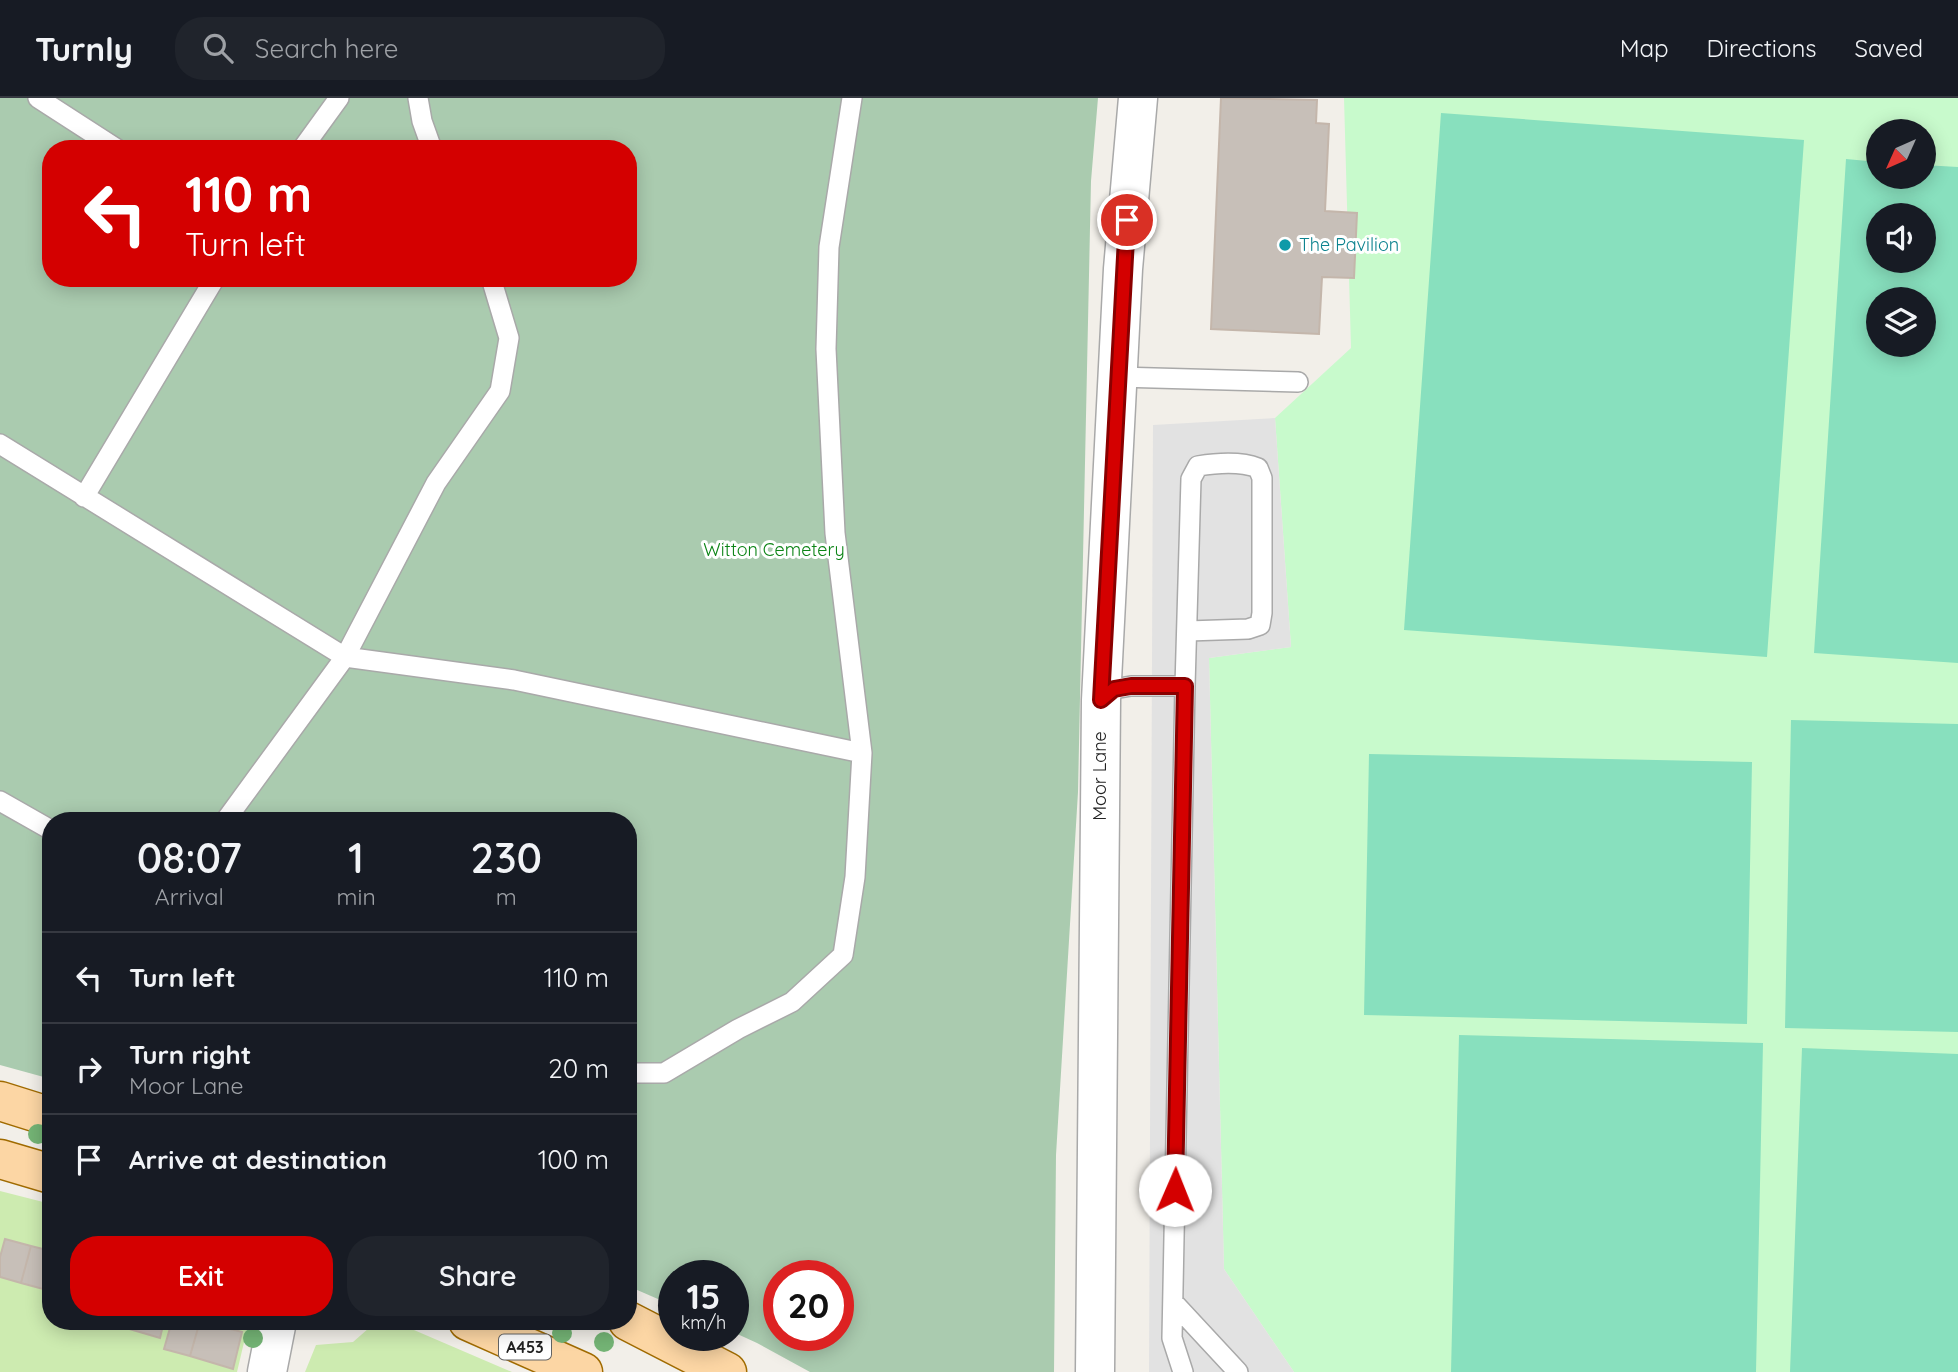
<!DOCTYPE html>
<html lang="en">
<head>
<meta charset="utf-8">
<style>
  :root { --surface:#171b24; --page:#20242c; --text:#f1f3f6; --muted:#9ea1a6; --line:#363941; --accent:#d40000 }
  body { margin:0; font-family:Quicksand,sans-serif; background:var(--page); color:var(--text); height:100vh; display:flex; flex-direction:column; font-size:26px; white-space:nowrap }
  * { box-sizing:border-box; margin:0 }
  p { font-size:23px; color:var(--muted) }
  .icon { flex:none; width:38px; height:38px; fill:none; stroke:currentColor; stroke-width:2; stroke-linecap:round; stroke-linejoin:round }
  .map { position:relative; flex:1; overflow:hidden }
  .panel { position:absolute; left:42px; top:714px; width:595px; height:518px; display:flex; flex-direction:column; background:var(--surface); border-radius:28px; box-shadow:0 4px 18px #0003 }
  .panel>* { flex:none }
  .banner { position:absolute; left:42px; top:42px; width:595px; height:147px; border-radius:28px; box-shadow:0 4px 18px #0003; background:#d40000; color:#fff; overflow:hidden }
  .needle { width:46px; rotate:225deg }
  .tools { position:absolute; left:1866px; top:21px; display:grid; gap:14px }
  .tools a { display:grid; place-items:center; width:70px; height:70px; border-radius:50%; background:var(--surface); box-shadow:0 4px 18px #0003; font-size:35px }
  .speed { position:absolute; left:658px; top:1162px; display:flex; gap:14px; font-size:35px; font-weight:700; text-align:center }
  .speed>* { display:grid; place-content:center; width:91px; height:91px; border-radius:50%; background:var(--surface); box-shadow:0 4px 18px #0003; line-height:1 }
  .speed small { font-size:18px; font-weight:400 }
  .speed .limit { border:10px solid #d22; background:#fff; color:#111 }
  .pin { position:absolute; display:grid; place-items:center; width:60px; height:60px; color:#fff; margin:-30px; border:4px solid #fff; border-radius:50%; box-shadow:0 2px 7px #0007 }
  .me { position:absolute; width:77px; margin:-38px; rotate:1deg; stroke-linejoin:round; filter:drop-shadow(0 0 5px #0008) }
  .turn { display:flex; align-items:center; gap:24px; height:147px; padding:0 28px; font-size:32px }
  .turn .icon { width:91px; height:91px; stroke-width:2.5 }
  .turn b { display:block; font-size:49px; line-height:60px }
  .eta { display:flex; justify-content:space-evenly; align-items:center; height:119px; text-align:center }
  .eta b { font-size:42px; font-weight:600; line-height:49px }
  .button { display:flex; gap:14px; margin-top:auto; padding:14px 28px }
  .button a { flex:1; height:80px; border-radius:28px; background:var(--accent); color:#fff; font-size:28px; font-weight:600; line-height:80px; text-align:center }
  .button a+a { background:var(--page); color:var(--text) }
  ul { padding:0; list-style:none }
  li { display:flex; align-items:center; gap:21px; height:91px; padding:0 28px; border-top:2px solid var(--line) }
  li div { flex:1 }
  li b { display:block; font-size:26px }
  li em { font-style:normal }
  header { display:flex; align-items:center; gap:42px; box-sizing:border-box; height:98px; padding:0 35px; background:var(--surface); border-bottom:2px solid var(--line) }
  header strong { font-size:33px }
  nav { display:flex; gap:38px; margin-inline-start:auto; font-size:24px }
  .search { width:490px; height:63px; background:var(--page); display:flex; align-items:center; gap:18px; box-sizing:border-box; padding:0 24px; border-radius:28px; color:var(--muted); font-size:26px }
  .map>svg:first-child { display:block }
</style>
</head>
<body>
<header>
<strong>Turnly</strong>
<div class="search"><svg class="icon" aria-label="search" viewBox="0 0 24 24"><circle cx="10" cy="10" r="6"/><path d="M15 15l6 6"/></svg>Search here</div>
<nav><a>Map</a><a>Directions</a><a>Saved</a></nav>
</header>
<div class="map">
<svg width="1958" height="1274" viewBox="0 0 1958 1274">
  <rect width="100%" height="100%" fill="#f2efe9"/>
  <!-- grass -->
  <path fill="#cdebb0" d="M0,1093L51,1106V1223H249L237,1274H0Z
    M377,1223H393L512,1274H305L316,1247L353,1244Z"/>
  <!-- cemetery -->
  <path fill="#aacbaf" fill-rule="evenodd" d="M0,0H1098L1091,83L1078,694L1056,1057L1054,1274H810L757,1245L733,1234V1178H674V1208L628,1188V723H51V981L0,967ZM51,51H628V180H51ZM779,1178H838V1237H779Z"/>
  <!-- park -->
  <path fill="#c8facc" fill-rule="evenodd" d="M1344,0H1958V1274H1294L1224,1171L1209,560L1291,549L1275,320L1351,250ZM1878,33H1923V79H1878ZM1878,117H1923V163H1878ZM1878,201H1923V247H1878Z"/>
  <!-- pitch -->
  <path fill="#88e0be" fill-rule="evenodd" d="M1441,15L1804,42L1767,559L1404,532Z
    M1846,61L1878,64V79H1923V67L1958,69V565L1814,555ZM1923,117V163H1878V117ZM1923,201V247H1878V201Z
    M1791,622L1958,626V934L1785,930Z
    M1369,656L1752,664L1747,926L1364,917Z
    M1459,937L1763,945L1756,1274H1451Z
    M1802,950L1958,956V1274H1790Z"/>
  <!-- parking -->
  <path fill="#e2e2e2" d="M1275,320L1291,549L1209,560L1224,1171L1294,1274H1149L1153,327Z"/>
  <!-- building -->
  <path fill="#c7bfb8" stroke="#c4b6ab" stroke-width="2" d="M1221,0L1317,2L1316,25L1329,26L1325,113L1357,115L1354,180L1322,179L1319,236L1211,231Z
    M5,1141L31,1148L21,1185L0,1179V1159Z
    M31,1148L51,1153V1179L47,1192L21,1185Z
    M108,1223H136L133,1232L108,1225Z
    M136,1223H164L160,1240L133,1232Z
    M172,1223H200L190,1258L164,1251Z
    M200,1223L242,1234L233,1271L190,1258Z"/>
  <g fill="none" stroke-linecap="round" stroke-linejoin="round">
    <defs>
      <path id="lane" d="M38,0L117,51
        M418,0L422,23L432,51
        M302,51L339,0
        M1118,279L1298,284
        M0,346L345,559L514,582L862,655
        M84,399L215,180
        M1101,602L1114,591L1131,588H1185L1191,381L1198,368C1217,365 1240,363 1258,370L1262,380V515L1260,527L1248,531L1188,533
        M0,703L51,732
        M225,723L345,559L436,385L500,293L509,240L491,180
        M628,975H664L738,931L792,904L843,857L855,779L862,655L835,435L826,251L829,149L852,0
        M1173,1204L1238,1274
        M1183,1274L1172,1240L1185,588"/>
      <path id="street" d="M267,1274L277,1223
        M1095,1274L1101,602L1123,171L1138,0"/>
      <path id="primary" d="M0,1003L51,1019
        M0,1061L51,1076
        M468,1223L583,1274
        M628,1223L727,1274"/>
    </defs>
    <!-- lane casing -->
    <use href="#lane" stroke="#a9a9a9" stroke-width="22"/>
    <!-- street casing -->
    <use href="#street" stroke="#a9a9a9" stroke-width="41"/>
    <!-- primary casing -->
    <use href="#primary" stroke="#a06b00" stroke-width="41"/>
    <!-- lane -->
    <use href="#lane" stroke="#fff" stroke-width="19"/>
    <!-- street -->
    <use href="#street" stroke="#fff" stroke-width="38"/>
    <!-- primary -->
    <use href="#primary" stroke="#fcd6a4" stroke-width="38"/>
  </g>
  <!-- trees -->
  <g fill="#74b475">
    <circle cx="38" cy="1036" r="10"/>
    <circle cx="562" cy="1235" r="10"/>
    <circle cx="253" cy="1240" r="10"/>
    <circle cx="604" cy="1244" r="10"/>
  </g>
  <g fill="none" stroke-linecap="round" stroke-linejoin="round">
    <defs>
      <path id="route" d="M1127,122L1101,602L1114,591L1131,588H1185L1175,1092"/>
    </defs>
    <!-- route casing -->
    <use href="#route" stroke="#8a0000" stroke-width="18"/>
    <!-- route -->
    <use href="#route" stroke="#d40000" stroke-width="12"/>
  </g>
  <!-- markers -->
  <circle fill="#0f9aa8" stroke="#fff" stroke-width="2.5" cx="1285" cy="147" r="7"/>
  <g text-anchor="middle" stroke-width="6" stroke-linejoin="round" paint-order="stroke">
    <!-- shield labels -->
    <rect fill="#fff" stroke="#646464" stroke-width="2" x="499" y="1236.5" width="52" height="25" rx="5"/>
    <g font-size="16" font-weight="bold" fill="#222">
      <text x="525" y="1255">A453</text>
    </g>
    <!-- culture labels -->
    <g font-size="18" fill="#0d838f" stroke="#fff" text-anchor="start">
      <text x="1299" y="153">The Pavilion</text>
    </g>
    <!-- park labels -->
    <g font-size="18" fill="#0c8416" stroke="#fff">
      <text x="774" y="458">Witton Cemetery</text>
    </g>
    <!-- street labels -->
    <g font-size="18" fill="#222" stroke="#fff">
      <text transform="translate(1100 678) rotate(-90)" y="6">Moor Lane</text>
    </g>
  </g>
</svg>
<div class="tools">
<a><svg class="needle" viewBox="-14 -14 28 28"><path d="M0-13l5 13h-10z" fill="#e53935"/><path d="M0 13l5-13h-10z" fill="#9ea1a6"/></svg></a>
<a><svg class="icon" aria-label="sound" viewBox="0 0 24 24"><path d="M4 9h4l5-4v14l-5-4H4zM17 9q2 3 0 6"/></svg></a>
<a><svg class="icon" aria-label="layers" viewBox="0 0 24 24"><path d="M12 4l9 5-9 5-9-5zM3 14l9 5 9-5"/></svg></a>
</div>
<div class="speed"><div>15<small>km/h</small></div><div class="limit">20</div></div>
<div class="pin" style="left:1127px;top:122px;background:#d93025"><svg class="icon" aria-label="arrive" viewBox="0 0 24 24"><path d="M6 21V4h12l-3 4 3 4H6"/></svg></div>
<svg class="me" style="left:1175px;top:1092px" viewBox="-20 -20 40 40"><circle r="19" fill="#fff"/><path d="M0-13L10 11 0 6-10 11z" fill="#d40000"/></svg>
<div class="banner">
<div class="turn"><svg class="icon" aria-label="left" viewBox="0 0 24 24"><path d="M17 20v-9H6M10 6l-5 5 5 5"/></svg><div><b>110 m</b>Turn left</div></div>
</div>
<section class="panel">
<div class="eta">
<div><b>08:07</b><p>Arrival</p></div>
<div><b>1</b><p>min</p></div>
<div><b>230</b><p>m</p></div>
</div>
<ul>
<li><svg class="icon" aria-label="left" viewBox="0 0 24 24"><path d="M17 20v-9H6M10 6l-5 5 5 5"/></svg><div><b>Turn left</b></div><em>110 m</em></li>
<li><svg class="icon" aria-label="right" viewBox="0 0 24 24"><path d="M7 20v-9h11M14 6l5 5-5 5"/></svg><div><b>Turn right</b><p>Moor Lane</p></div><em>20 m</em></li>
<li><svg class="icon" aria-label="arrive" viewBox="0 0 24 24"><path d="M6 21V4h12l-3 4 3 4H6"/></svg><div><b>Arrive at destination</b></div><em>100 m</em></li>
</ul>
<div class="button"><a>Exit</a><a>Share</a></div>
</section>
</div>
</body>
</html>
